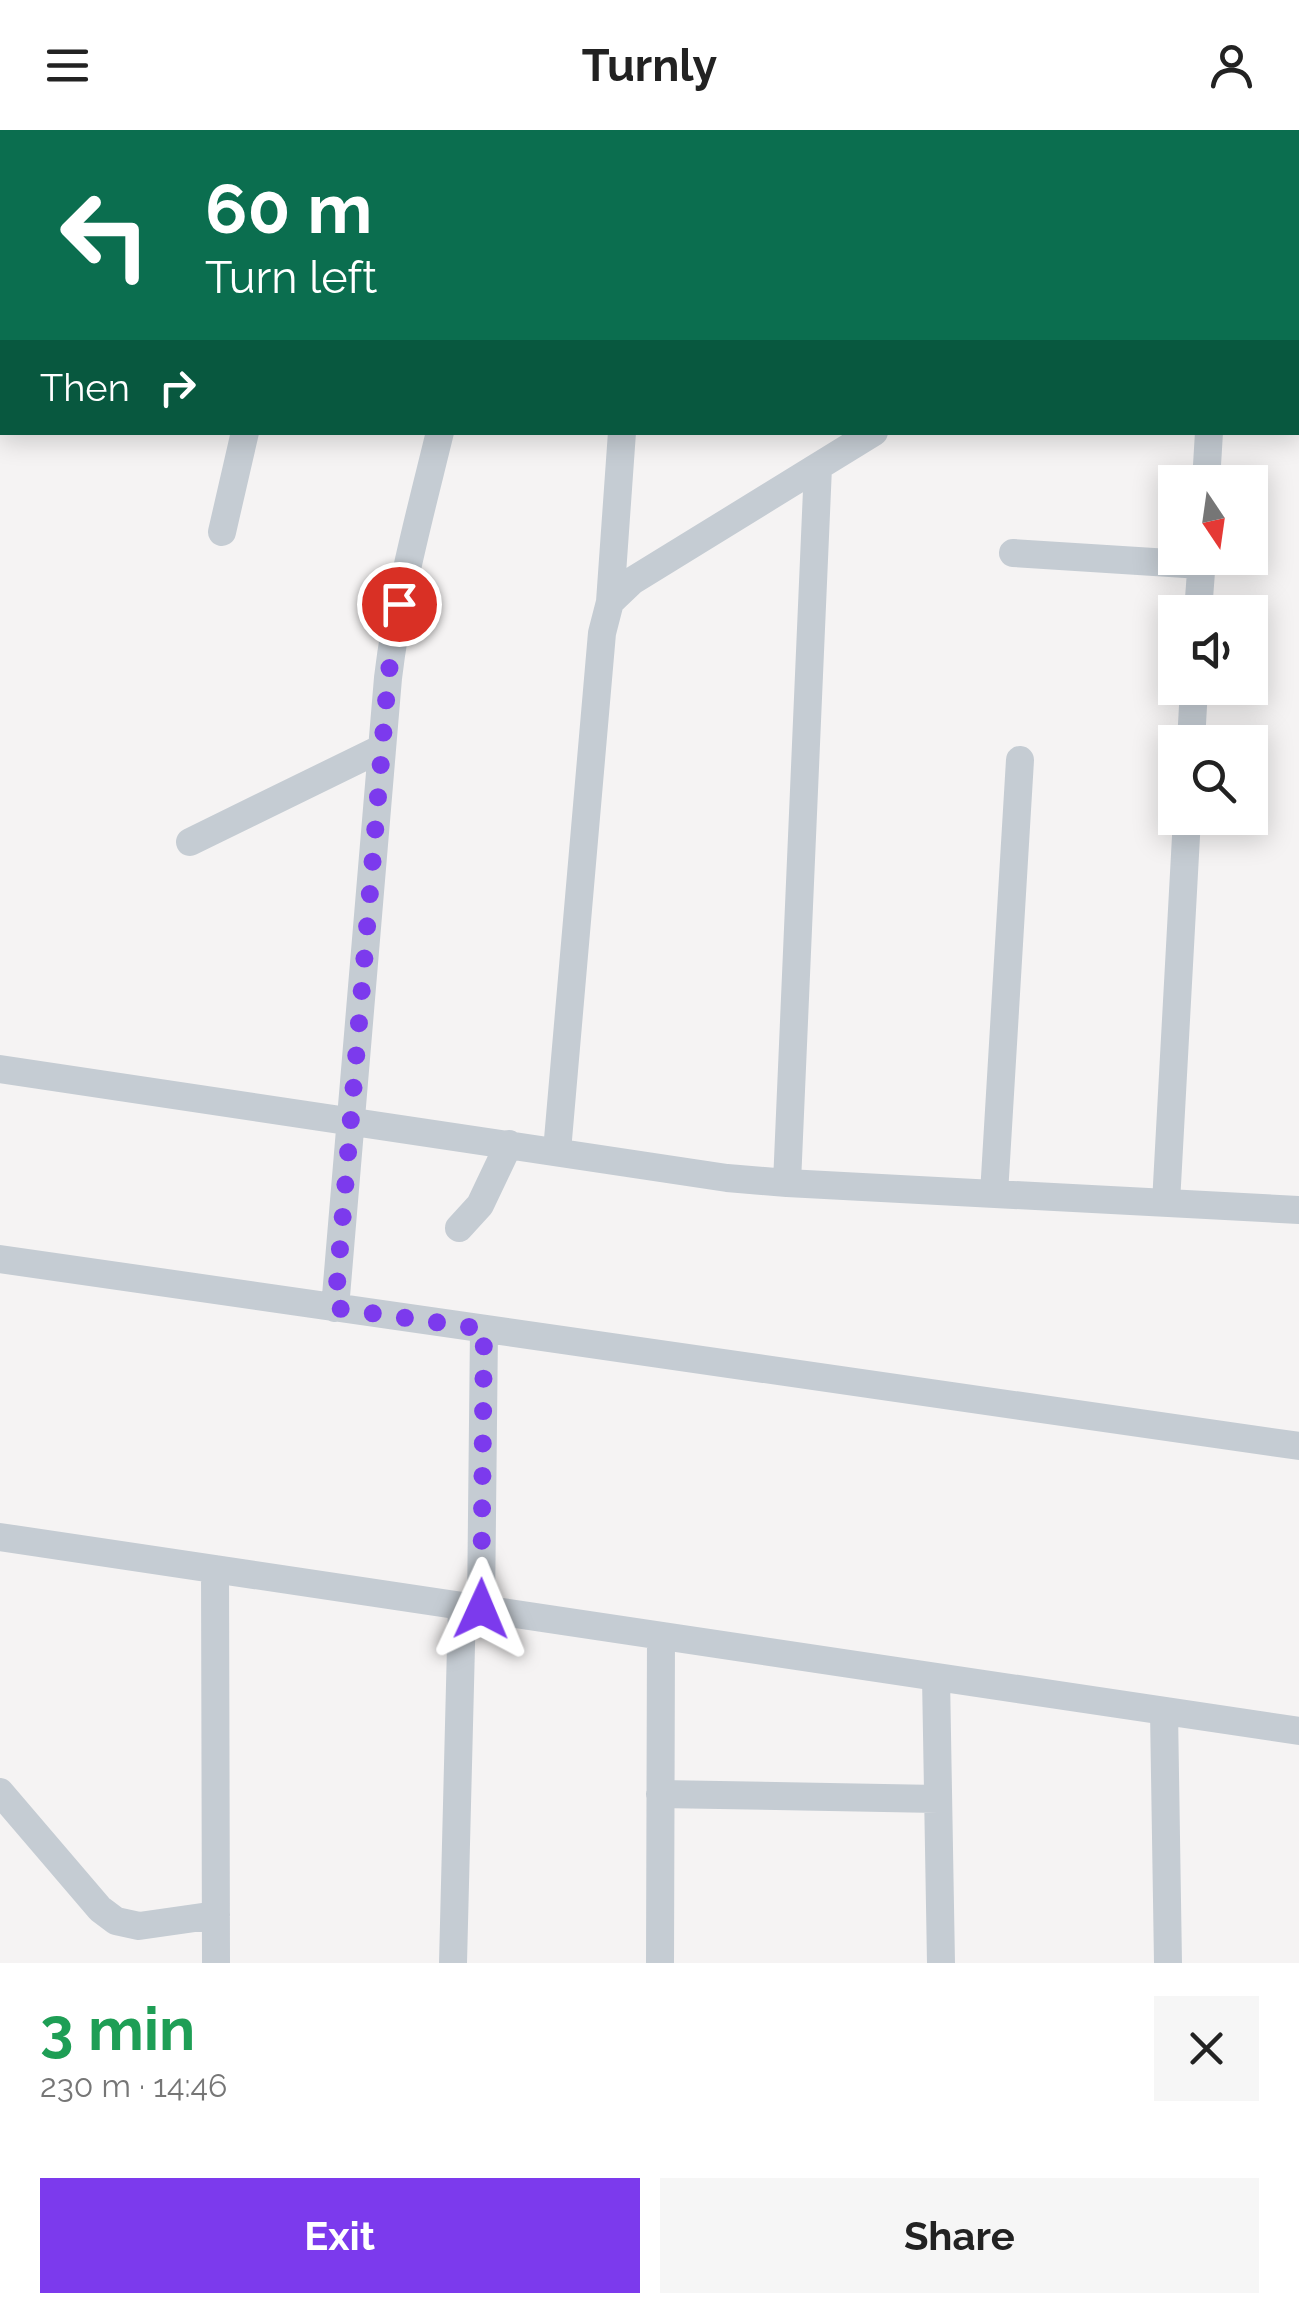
<!DOCTYPE html>
<html lang="en">
<head>
<meta charset="utf-8">
<style>
  :root { --surface:#fff; --page:#f6f6f6; --text:#222; --muted:#767676; --accent:#7c3aed }
  body { margin:0; font-family:Raleway,sans-serif; background:var(--page); color:var(--text); height:100vh; display:flex; flex-direction:column; font-size:38px; white-space:nowrap }
  * { box-sizing:border-box; margin:0 }
  p { font-size:32px; color:var(--muted) }
  .icon { flex:none; width:55px; height:55px; fill:none; stroke:currentColor; stroke-width:2; stroke-linecap:round; stroke-linejoin:round }
  .map { position:relative; height:1833px; overflow:hidden }
  .side { display:flex; flex-direction:column; background:var(--surface); flex:1 }
  .side>* { flex:none }
  .guide { position:absolute; left:0px; top:0px; width:1300px; height:305px; box-shadow:0 5px 25px #0003; background:#0b6e4f; color:#fff; overflow:hidden }
  .needle { width:65px; rotate:167deg }
  .buttons { position:absolute; left:1158px; top:335px; display:grid; gap:20px }
  .buttons a { display:grid; place-items:center; width:110px; height:110px; border-radius:0px; background:var(--surface); box-shadow:0 5px 25px #0003; font-size:50px }
  .pin { position:absolute; display:grid; place-items:center; width:85px; height:85px; color:#fff; margin:-42px; border:5px solid #fff; border-radius:50%; box-shadow:0 2px 10px #0007 }
  .me { position:absolute; width:110px; margin:-55px; rotate:1deg; stroke-linejoin:round; filter:drop-shadow(0 0 8px #0008) }
  .turn { display:flex; align-items:center; gap:35px; height:210px; padding:0 40px; font-size:45px }
  .turn .icon { width:130px; height:130px; stroke-width:2.5 }
  .turn b { display:block; font-size:70px; line-height:85px }
  .then { display:flex; align-items:center; height:95px; padding:0 40px; background:#0003; gap:20px; font-size:38px }
  .round { display:grid; place-items:center; flex:none; width:105px; height:105px; border-radius:0px; background:var(--page) }
  .head { display:flex; align-items:center; justify-content:space-between; height:170px; padding:0 40px }
  h1 { font-size:60px; font-weight:700; line-height:75px; color:#1e9e55 }
  .button { display:flex; gap:20px; margin-top:auto; padding:20px 40px }
  .button a { flex:1; height:115px; border-radius:0px; background:var(--accent); color:#fff; font-size:40px; font-weight:700; line-height:115px; text-align:center }
  .button a+a { background:var(--page); color:var(--text) }
  header { display:flex; justify-content:space-between; align-items:center; height:130px; padding:0 40px; background:var(--surface); font-size:45px; font-weight:700 }
  .map>svg:first-child { display:block }
</style>
</head>
<body>
<header><svg class="icon" aria-label="menu" viewBox="0 0 24 24"><path d="M4 6h16M4 12h16M4 18h16"/></svg>Turnly<svg class="icon" aria-label="person" viewBox="0 0 24 24"><circle cx="12" cy="8" r="4"/><path d="M4 21q1-7 8-7t8 7"/></svg></header>
<div class="map">
<svg width="1299" height="1833" viewBox="0 0 1299 1833">
  <rect width="100%" height="100%" fill="#f5f3f3"/>
  <g fill="none" stroke-linecap="round" stroke-linejoin="round">
    <!-- street -->
    <path stroke="#c5ccd3" stroke-width="28" d="M784,0L797,2
      M1056,0L1058,2
      M38,2L44,0L57,2
      M299,2L300,0
      M512,2L513,0
      M912,2L916,0
      M0,68L2,63
      M1206,352L1209,302
      M222,402L245,302
      M1013,423L1201,435
      M610,472L622,302
      M1198,482L1202,428
      M1191,612L1194,558
      M190,712L382,618
      M0,939L727,1048L787,1053L1299,1080
      M557,1021L602,503L610,472L632,451L874,302
      M787,1053L818,337
      M994,1064L1020,630
      M1166,1073L1187,688
      M459,1098L480,1075L509,1014
      M0,1129L1299,1316
      M335,1178L388,548C398,464 420,384 440,302
      M0,1407L1299,1601
      M215,1439L216,1833
      M481,1479L484,1199
      M936,1547L941,1833
      M1164,1581L1168,1833
      M0,1662L100,1779L116,1791L139,1796L216,1785
      M660,1664L938,1669
      M453,1833L462,1476
      M660,1833L661,1506"/>
  </g>
  <g fill="none" stroke-linecap="round" stroke-linejoin="round">
    <!-- route -->
    <path stroke="#7c3aed" stroke-width="18" stroke-dasharray="0 32.4" d="M399,474L388,548L335,1178L484,1199L481,1479"/>
  </g>
</svg>
<div class="buttons">
<a><svg class="needle" viewBox="-14 -14 28 28"><path d="M0-13l5 13h-10z" fill="#e53935"/><path d="M0 13l5-13h-10z" fill="#767676"/></svg></a>
<a><svg class="icon" aria-label="sound" viewBox="0 0 24 24"><path d="M4 9h4l5-4v14l-5-4H4zM17 9q2 3 0 6"/></svg></a>
<a><svg class="icon" aria-label="search" viewBox="0 0 24 24"><circle cx="10" cy="10" r="6"/><path d="M15 15l6 6"/></svg></a>
</div>
<div class="pin" style="left:399px;top:474px;background:#d93025"><svg class="icon" aria-label="arrive" viewBox="0 0 24 24"><path d="M6 21V4h12l-3 4 3 4H6"/></svg></div>
<svg class="me" style="left:481px;top:1479px" viewBox="-20 -20 40 40"><path d="M0-17L14 15 0 8-14 15z" fill="#7c3aed" stroke="#fff" stroke-width="4"/></svg>
<div class="guide">
<div class="turn"><svg class="icon" aria-label="left" viewBox="0 0 24 24"><path d="M17 20v-9H6M10 6l-5 5 5 5"/></svg><div><b>60 m</b>Turn left</div></div>
<div class="then">Then<svg class="icon" aria-label="right" viewBox="0 0 24 24"><path d="M7 20v-9h11M14 6l5 5-5 5"/></svg></div>
</div>
</div>
<section class="side">
<div class="head"><div><h1>3 min</h1><p>230 m · 14:46</p></div><a class="round"><svg class="icon" aria-label="close" viewBox="0 0 24 24"><path d="M6 6l12 12M18 6L6 18"/></svg></a></div>
<div class="button"><a>Exit</a><a>Share</a></div>
</section>
</body>
</html>
